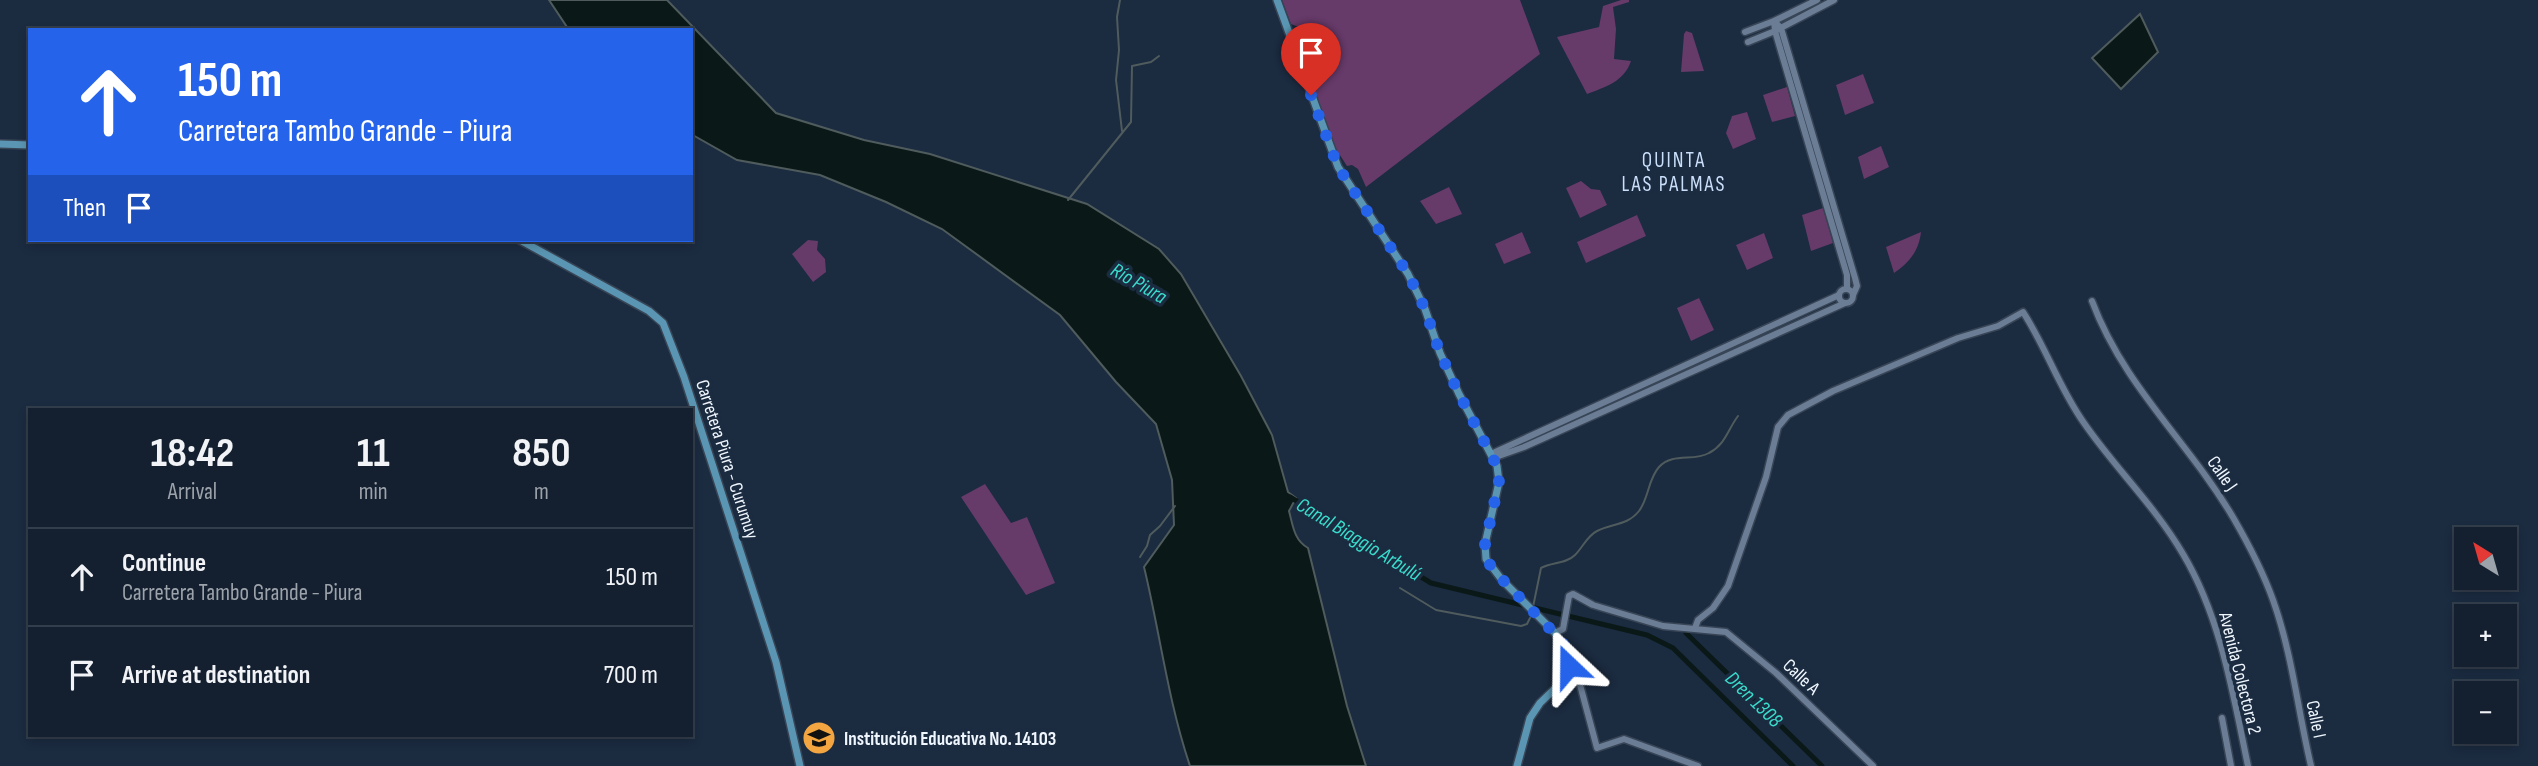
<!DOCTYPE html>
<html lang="en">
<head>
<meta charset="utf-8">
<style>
  :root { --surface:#142030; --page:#1d2838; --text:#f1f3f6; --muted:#9da3ab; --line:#333e4c }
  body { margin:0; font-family:"Sofia Sans Condensed",sans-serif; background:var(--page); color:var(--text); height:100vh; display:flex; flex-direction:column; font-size:26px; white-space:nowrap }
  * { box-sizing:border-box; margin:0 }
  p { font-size:23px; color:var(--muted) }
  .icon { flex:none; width:38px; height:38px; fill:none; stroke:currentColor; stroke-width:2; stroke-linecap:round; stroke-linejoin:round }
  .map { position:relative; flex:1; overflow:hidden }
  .side { position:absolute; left:28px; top:408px; width:665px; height:329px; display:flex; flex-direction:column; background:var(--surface); border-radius:0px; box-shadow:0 4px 10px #0003,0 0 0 2px var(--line) }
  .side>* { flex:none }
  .hud { position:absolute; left:28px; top:28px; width:665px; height:214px; border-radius:0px; box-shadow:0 4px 10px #0003,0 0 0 2px var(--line); background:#2563eb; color:#fff; overflow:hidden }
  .needle { width:46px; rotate:323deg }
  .tools { position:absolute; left:2454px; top:527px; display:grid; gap:14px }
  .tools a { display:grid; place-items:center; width:63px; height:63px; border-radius:0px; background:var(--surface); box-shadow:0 4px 10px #0003,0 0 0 2px var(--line); font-size:35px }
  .pin { position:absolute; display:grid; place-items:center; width:60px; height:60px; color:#fff; margin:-72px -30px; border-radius:50% 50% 50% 0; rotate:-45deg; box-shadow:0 0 7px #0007 }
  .pin .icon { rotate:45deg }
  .me { position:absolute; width:77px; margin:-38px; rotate:337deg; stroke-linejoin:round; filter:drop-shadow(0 0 5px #0008) }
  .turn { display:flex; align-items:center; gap:24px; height:147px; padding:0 35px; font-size:32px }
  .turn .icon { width:91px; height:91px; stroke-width:2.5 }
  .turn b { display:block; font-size:49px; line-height:60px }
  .then { display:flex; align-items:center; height:66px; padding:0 35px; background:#0003; gap:14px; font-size:26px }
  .eta { display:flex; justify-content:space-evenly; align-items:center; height:119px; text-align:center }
  .eta b { font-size:42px; font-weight:700; line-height:49px }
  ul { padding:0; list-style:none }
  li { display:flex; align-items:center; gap:21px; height:98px; padding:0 35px; border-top:2px solid var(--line) }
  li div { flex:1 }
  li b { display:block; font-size:26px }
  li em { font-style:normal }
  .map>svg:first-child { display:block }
</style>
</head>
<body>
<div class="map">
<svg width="2538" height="766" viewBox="0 0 2538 766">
  <rect width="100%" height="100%" fill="#1b2b40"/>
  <!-- green -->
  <path fill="#663a69" d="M1282,0H1520L1540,54L1366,187L1358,169L1352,165L1347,166L1334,146L1296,39L1299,27L1291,24Z
    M1621,0H1629V2L1613,7L1616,29L1614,59L1631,61C1624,82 1605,87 1587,94L1557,37L1599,27L1603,6Z
    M1686,31L1692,33L1704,71L1681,72L1684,34Z
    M1863,74L1874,103L1845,115L1836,85Z
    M1787,87L1795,116L1772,122L1763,95Z
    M1747,112L1756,139L1733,149L1726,133L1732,116Z
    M1881,146L1889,167L1864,179L1858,157Z
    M1581,181L1591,189L1600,190L1607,205L1580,218L1566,188Z
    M1449,187L1462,214L1436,224L1420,201Z
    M1823,208L1833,243L1811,251L1802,215Z
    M1637,215L1646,236L1586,263L1577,242Z
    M1522,232L1531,253L1504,264L1495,244Z
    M1921,232C1919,251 1909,263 1894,273L1886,247Z
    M1764,233L1773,258L1747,270L1736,245Z
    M808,240L818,241L817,250L825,259L826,272L813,282L792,254Z
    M1699,298L1714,330L1691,341L1677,308Z
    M985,484L1011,523L1027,517L1055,583L1026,595L961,497Z"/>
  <!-- water -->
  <path fill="#0a1917" stroke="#4f5b5c" stroke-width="2" d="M549,0H667L776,113L864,140L930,154L1087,204L1159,249L1181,274L1241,376L1272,435L1288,492L1296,498L1289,511C1293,526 1294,540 1308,548L1347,706L1366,766H1190C1168,701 1160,633 1144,567L1174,525L1172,480L1156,424L1116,382L1060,315L942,229L886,202L820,175L737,160L691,134V30H569Z
    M2140,14L2158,52L2121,89L2092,58Z"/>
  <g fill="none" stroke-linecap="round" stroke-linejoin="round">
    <!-- stream -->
    <path stroke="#4f5b5c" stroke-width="2" d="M1120,0L1117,17L1119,50L1116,80L1122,131
      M1068,200L1131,122L1132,66L1151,62L1159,56
      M1140,557L1147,546L1150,535L1160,526L1175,506
      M1400,588L1436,610L1521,626L1527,624L1530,618
      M1533,607L1541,568C1552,562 1566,564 1575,555C1583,547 1587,536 1597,531C1612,523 1627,526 1639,511C1649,498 1648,479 1659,467C1673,452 1693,462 1709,453C1726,444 1728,429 1738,416"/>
    <!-- canal -->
    <path stroke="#0a1917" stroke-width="5" d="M1290,497L1431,583L1647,635L1673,648L1793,766
      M1686,633L1822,766"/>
    <defs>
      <path id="tertiary" d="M1745,32L1774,21L1817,0
        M1748,42L1775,31L1834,0
        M1839 296a7 7 0 1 1 14 0a7 7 0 1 1-14 0Z
        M1847,289V275L1775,31L1774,21L1781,28L1855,278L1857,286L1853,295
        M2092,301C2124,387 2189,442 2234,519C2249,545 2263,572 2273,600C2292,653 2298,711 2311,766
        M1491,454L1839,295
        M1493,458L1524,447L1845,303
        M1695,628L1698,620L1713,608L1728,586L1766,477L1778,427L1788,415L1833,391L1958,338L1998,326L2023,312C2046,347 2059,388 2084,423C2115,468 2155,506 2183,554C2221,618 2233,694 2248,766
        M1555,633L1563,629L1569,596L1573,594L1593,605L1663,626L1726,632L1776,673L1873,766
        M1568,671L1579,681L1597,748L1624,739L1698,766
        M2222,718L2231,766"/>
      <path id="secondary" d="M1277,0L1338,167L1408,274L1425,309L1440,353L1459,394L1497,466L1499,482L1485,544L1486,559L1502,580L1555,633L1568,653L1569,666L1564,680L1540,703L1530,718L1517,766
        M0,144L30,145
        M520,240L649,311L663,323L684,377L776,662L800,766"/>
    </defs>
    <!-- tertiary casing -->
    <use href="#tertiary" stroke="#384556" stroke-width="9"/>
    <!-- secondary casing -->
    <use href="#secondary" stroke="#384556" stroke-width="10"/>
    <!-- tertiary -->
    <use href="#tertiary" stroke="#6a7d95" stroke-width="6"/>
    <!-- secondary -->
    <use href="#secondary" stroke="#5a96b3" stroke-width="7"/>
  </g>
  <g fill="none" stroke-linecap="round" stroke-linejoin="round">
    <!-- route -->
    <path stroke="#2563eb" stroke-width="12" stroke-dasharray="0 21.6" d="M1311,95L1338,167L1408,274L1425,309L1440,353L1459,394L1497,466L1499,482L1485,544L1486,559L1496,573L1561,640L1568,653L1569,666"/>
  </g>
  <!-- icons -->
  <defs>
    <symbol id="school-disc" viewBox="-11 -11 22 22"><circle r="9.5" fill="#f2a541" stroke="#1b2b40"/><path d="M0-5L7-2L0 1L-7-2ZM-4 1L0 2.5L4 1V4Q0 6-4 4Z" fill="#111"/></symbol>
  </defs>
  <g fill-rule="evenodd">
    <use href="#school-disc" x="800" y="719" width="38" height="38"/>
  </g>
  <g text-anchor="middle" stroke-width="7" stroke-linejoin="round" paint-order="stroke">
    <!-- street labels -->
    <g font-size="19" fill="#eff6fe" stroke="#1b2b40">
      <text transform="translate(728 459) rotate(72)" y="7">Carretera Piura - Curumuy</text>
      <text transform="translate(2223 473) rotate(55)" y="7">Calle J</text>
      <text transform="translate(2241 673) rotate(76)" y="7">Avenida Colectora 2</text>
      <text transform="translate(1802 676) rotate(43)" y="7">Calle A</text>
      <text transform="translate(2317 719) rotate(78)" y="7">Calle I</text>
    </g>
    <!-- poi labels -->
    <g font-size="19" font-weight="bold" fill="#eff6fe" stroke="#1b2b40" text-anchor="start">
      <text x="844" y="745">Institución Educativa No. 14103</text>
    </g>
    <!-- neighbourhood labels -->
    <g font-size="21" letter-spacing="2" fill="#cadffa" stroke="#1b2b40">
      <text x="1674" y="167">QUINTA<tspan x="1674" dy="24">LAS PALMAS</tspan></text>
    </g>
    <!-- water labels -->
    <g font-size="21" font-style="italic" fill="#39dccc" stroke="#1b2b40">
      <text transform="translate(1139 283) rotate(30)" y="7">Río Piura</text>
      <text transform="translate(1359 539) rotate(31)" y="7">Canal Biaggio Arbulú</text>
      <text transform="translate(1754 699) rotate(44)" y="7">Dren 1308</text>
    </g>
  </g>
</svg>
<div class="tools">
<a><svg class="needle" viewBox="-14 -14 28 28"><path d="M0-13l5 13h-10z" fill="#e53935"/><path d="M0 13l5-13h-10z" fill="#9da3ab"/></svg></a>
<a>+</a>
<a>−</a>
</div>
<div class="pin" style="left:1311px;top:95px;background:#d93025"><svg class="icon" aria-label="arrive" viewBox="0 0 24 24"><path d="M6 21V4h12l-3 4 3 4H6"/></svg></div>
<svg class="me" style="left:1569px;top:666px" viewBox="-20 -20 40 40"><path d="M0-17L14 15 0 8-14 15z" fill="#2563eb" stroke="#fff" stroke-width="4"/></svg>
<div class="hud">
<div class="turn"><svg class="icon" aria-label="ahead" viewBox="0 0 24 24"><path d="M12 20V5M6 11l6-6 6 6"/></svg><div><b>150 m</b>Carretera Tambo Grande - Piura</div></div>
<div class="then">Then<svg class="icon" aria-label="arrive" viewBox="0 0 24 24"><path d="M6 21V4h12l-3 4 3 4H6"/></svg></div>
</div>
<section class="side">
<div class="eta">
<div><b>18:42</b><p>Arrival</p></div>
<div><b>11</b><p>min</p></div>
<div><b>850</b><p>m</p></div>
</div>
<ul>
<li><svg class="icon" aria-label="ahead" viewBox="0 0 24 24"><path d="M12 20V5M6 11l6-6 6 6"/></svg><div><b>Continue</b><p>Carretera Tambo Grande - Piura</p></div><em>150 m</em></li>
<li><svg class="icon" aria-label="arrive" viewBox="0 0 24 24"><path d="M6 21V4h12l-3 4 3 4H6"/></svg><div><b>Arrive at destination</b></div><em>700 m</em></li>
</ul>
</section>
</div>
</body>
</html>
